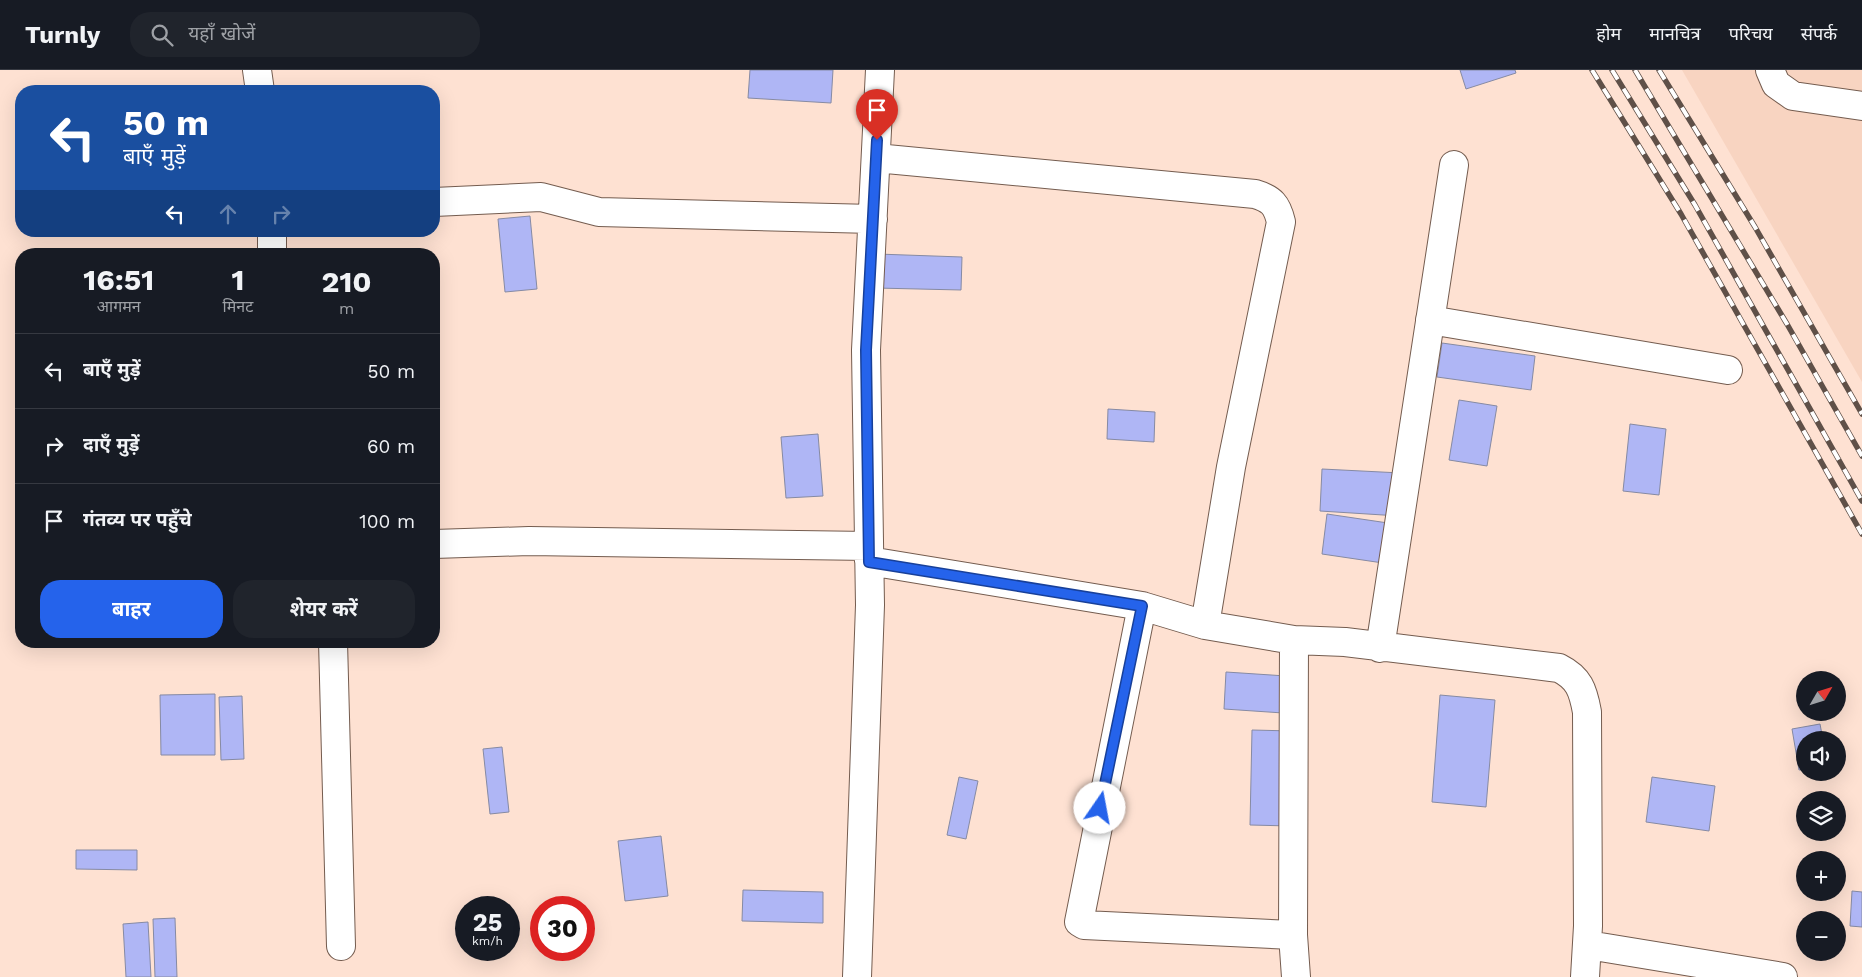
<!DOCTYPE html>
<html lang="hi">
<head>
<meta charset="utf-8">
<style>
  :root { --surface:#171b24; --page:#20242c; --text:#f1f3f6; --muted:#9ea1a6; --line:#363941; --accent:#2563eb }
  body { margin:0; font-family:"Work Sans","Noto Sans Devanagari",sans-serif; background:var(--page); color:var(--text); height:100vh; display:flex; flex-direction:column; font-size:19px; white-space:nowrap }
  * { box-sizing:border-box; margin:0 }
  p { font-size:16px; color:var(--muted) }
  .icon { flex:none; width:28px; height:28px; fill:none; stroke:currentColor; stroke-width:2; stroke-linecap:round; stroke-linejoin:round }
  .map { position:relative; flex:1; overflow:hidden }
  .drawer { position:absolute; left:15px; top:178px; width:425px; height:400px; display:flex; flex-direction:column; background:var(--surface); border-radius:20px; box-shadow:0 5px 20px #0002 }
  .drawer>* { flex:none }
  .hud { position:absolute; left:15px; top:15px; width:425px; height:152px; border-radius:20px; box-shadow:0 5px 20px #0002; background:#1a4fa0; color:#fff; overflow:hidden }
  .needle { width:32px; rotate:51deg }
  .fabs { position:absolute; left:1796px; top:601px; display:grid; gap:10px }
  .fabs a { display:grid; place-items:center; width:50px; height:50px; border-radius:50%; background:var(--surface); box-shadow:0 5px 20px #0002; font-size:25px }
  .speed { position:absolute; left:455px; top:826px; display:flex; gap:10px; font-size:25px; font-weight:700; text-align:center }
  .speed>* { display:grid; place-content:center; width:65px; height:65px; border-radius:50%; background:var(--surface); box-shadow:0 5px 20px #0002; line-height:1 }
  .speed small { font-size:12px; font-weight:400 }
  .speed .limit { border:8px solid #d22; background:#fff; color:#111 }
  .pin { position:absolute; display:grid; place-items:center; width:42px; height:42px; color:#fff; margin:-51px -21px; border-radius:50% 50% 50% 0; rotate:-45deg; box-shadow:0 0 5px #0007 }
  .pin .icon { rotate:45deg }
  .me { position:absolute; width:55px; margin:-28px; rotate:12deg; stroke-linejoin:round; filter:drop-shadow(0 0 4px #0008) }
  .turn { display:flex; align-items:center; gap:18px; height:105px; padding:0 25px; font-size:22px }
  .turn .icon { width:65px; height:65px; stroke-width:2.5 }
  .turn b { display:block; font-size:35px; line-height:42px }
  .lanes { display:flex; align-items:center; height:48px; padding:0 25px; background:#0003; justify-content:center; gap:25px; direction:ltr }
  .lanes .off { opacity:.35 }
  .eta { display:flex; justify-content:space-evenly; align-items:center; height:85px; text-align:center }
  .eta b { font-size:30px; font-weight:700; line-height:35px }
  .action { display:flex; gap:10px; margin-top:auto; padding:10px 25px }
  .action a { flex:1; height:58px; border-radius:20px; background:var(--accent); color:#fff; font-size:20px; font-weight:700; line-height:58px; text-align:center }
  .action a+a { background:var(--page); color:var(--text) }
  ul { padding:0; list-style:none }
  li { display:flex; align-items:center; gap:15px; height:75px; padding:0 25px; border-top:1px solid var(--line) }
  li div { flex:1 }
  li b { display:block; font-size:19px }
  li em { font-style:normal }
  header { display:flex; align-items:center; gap:30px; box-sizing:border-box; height:70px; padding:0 25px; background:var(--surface); border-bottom:1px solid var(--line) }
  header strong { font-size:24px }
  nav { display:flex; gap:28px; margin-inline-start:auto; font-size:18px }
  .search { width:350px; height:45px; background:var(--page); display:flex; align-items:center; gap:12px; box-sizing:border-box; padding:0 18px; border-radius:20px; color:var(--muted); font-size:19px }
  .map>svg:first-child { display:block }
</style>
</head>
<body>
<header>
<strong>Turnly</strong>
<div class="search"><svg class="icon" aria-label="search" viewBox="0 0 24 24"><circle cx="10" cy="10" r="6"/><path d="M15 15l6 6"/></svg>यहाँ खोजें</div>
<nav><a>होम</a><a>मानचित्र</a><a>परिचय</a><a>संपर्क</a></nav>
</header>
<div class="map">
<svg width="1862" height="907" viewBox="0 0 1862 907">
  <rect width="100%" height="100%" fill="#fee1d2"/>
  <!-- built -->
  <path fill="#f8d4c1" d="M1682,0H1862V312Z"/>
  <!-- building -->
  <path fill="#afb6f5" stroke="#868aa3" d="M750,0H833L831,33L748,28Z
    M1460,0H1515L1516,3L1466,19Z
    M530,146L537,219L505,222L498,149Z
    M877,184L962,187L961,220L876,218Z
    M1442,273L1535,286L1531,320L1437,307Z
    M1459,330L1497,336L1487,396L1449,390Z
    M1108,339L1155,342L1154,372L1107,369Z
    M1630,354L1666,359L1659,425L1623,421Z
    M818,364L823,426L786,428L781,367Z
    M1322,399L1401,403L1399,446L1320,441Z
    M1327,444L1388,453L1383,493L1322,484Z
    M1226,602L1286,606L1283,643L1224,639Z
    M215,624V685H161L160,625Z
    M1440,625L1495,630L1486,737L1432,732Z
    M242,626L244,689L221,690L219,627Z
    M1820,654L1823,670H1805V699L1799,700L1792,659Z
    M1252,660L1292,661L1290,756L1250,755Z
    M502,677L509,742L490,744L483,679Z
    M959,707L978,711L966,769L947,765Z
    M1652,707L1715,716L1709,761L1646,752Z
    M661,766L668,826L625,831L618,771Z
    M76,780H137V800L76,799Z
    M743,820L823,822V853L742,851Z
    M1852,821L1862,822V857L1850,856Z
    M175,848L177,907H155L153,849Z
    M148,852L151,907H126L123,854Z"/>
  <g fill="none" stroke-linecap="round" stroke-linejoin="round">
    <defs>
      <path id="minor" d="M257,0L260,21
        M1770,0L1776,14L1793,26L1862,36
        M876,88L1255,124C1272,129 1277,135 1281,152L1231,397L1205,555
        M434,132L541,127L599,142L873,149
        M272,161V184
        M1430,250L1728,300
        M434,474L529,471L869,476
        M869,491L1142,536L1205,555L1294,570L1345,572L1559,598C1579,608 1583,620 1587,642L1588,856L1585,907
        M1142,536L1079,852L1084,855L1293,865
        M1294,570L1293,865L1296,907
        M333,571L341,876
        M1380,578L1454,95
        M1588,875L1783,907
        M857,907L870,535L866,280L880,0"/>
    </defs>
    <!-- minor casing -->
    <use href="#minor" stroke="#745c4f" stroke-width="30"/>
    <!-- minor -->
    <use href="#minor" stroke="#fff" stroke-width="28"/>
    <defs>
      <path id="rail" d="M1592,0L1681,144L1862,464
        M1612,0L1695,135L1862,431
        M1635,0L1787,254L1862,386
        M1659,0L1755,157L1862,344"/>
    </defs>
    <!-- rail casing -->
    <use href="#rail" stroke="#5f5048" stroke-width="5.5"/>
    <!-- rail -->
    <use href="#rail" stroke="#fff" stroke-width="4" stroke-dasharray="11" stroke-linecap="butt"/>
  </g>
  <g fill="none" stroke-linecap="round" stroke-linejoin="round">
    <defs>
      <path id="route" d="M877,70L866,280L869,492L1142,536L1100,738"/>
    </defs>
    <!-- route casing -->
    <use href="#route" stroke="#184099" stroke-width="12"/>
    <!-- route -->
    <use href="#route" stroke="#2563eb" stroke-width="9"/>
  </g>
</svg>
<div class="fabs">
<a><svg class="needle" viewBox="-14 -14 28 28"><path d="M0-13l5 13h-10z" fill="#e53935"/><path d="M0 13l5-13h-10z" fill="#9ea1a6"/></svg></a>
<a><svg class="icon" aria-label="sound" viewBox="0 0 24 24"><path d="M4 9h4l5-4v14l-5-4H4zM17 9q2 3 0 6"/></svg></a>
<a><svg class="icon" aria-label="layers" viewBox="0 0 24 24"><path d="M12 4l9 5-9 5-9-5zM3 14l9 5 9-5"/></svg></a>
<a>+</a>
<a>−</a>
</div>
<div class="speed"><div>25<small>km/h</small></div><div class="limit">30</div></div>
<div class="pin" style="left:877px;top:70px;background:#d93025"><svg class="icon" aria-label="arrive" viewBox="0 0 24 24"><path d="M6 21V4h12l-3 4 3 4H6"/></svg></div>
<svg class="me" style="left:1100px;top:738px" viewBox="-20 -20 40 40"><circle r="19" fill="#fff"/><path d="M0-13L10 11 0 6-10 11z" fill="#2563eb"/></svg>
<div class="hud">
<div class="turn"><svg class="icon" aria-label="left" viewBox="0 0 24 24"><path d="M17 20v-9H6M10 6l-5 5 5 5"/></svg><div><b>50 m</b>बाएँ मुड़ें</div></div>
<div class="lanes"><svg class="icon" aria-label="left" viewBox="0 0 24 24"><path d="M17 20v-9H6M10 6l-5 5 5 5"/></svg><svg class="icon off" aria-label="ahead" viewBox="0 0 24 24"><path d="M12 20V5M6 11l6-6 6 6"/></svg><svg class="icon off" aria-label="right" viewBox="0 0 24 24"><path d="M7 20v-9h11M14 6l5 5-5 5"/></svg></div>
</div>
<section class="drawer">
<div class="eta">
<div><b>16:51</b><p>आगमन</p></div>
<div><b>1</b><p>मिनट</p></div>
<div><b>210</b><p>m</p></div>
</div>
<ul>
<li><svg class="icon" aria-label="left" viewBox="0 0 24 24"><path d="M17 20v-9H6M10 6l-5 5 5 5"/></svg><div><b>बाएँ मुड़ें</b></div><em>50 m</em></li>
<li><svg class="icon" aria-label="right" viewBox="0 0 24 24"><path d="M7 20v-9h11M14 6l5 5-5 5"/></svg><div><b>दाएँ मुड़ें</b></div><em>60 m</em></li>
<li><svg class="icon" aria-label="arrive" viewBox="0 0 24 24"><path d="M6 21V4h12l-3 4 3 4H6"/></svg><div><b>गंतव्य पर पहुँचे</b></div><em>100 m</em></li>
</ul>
<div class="action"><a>बाहर</a><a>शेयर करें</a></div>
</section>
</div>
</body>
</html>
